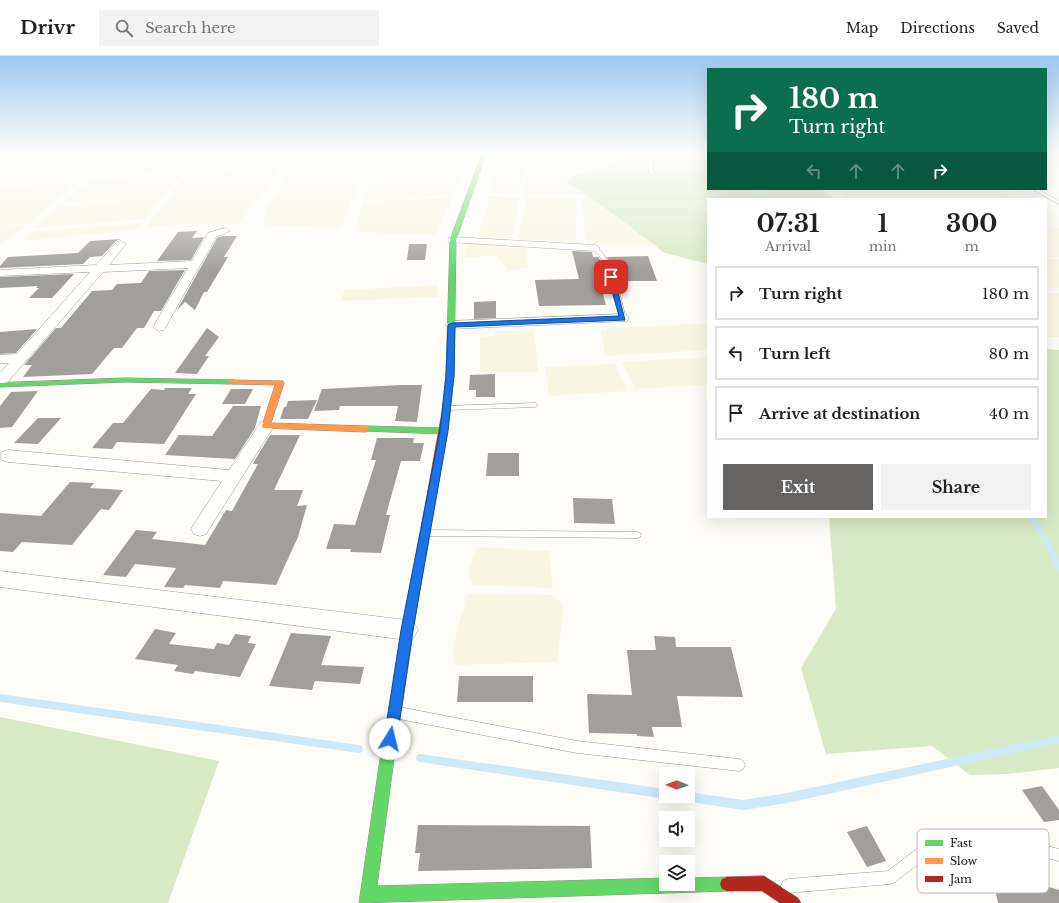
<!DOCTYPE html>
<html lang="en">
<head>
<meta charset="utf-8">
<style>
  :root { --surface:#fff; --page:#f2f2f2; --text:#202124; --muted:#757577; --line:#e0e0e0; --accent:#646362 }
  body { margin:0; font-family:"Libre Baskerville",serif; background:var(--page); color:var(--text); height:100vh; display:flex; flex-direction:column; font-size:15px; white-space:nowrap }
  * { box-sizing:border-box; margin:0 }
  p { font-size:13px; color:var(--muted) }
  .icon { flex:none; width:22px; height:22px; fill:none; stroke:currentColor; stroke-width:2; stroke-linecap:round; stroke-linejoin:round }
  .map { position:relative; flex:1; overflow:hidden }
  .side { position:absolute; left:707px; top:142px; width:340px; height:320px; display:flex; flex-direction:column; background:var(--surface); border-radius:0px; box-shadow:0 4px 16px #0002 }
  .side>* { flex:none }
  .top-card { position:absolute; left:707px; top:12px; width:340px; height:122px; border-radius:0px; box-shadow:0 4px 16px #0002; background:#0b6e4f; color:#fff; overflow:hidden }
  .needle { width:26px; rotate:271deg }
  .buttons { position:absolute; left:659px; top:711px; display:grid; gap:8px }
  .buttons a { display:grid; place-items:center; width:36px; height:36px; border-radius:0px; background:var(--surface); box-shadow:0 4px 16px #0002; font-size:20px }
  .pin { position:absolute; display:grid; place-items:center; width:34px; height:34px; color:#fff; margin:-17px; border-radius:8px; box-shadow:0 2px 6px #0006 }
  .me { position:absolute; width:44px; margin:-22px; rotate:9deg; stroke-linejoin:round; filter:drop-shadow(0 0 3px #0008) }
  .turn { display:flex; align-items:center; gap:14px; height:84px; padding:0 16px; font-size:18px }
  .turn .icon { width:52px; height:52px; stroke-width:2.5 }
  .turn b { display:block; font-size:28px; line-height:34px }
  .lanes { display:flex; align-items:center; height:38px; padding:0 16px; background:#0003; justify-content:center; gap:20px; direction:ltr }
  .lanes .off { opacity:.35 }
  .eta { display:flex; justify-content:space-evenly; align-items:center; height:68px; text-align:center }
  .eta b { font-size:24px; font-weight:700; line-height:28px }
  .action { display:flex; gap:8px; margin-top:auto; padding:8px 16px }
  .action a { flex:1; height:46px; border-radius:0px; background:var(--accent); color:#fff; font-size:16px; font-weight:700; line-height:46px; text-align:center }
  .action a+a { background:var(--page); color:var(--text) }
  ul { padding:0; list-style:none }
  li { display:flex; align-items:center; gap:12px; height:54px; margin:0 8px 6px; padding:0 8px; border:2px solid var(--line); border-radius:0px }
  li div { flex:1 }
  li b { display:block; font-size:15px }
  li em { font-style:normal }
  header { display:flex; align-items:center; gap:24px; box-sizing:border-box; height:56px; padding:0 20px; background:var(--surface); border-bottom:1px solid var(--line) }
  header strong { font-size:19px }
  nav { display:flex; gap:22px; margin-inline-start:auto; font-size:14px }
  .search { width:280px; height:36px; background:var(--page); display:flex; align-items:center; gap:10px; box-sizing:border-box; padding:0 14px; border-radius:0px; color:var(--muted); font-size:15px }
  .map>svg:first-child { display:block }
</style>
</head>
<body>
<header>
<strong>Drivr</strong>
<div class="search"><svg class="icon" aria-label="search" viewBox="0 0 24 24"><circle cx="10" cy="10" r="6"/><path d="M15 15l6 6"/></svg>Search here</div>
<nav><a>Map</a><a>Directions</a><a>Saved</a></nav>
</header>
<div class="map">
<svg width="1059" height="847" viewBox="0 0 1059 847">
  <rect width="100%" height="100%" fill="#fdfcf7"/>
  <!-- farmland -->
  <path fill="#f9f7e4" d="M121,98H192L180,114L99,120Z
    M201,98H286L281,109L187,115Z
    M446,98H471L463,113L429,117L426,101Z
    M105,100L80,124L0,129V122L7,115L17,110L39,104Z
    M423,101L427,117L376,121L378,105Z
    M363,104L361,120L341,172L264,169L265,155L293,110Z
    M618,104L608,111L581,117L567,127L583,138L524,139L531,105Z
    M507,105H527L518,138L489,137L499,108Z
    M279,111L269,133L237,168H181L145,172L187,118Z
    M464,115L452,139L362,145L369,129L378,122Z
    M182,118L164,140L61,148L89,125Z
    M73,126L72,127H76L28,168L0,170V131Z
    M838,133H1000L1016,143H851Z
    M490,140L520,141L512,182L478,181Z
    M163,141L145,163L33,172L59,150Z
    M452,141L436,179L355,176L363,146Z
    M590,141L656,189L586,188L582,142Z
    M527,142H576V186L517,183Z
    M142,167L137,174L20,185L32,176Z
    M28,169L2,188L0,189V171Z
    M1046,171L1059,172V201L1046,202Z
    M467,187L524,191L528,212L507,213L497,199L464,202Z
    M1046,203H1059V232H1046Z
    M437,229V241L340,245L345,234Z
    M1046,237H1059V281H1046Z
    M708,267V294L605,300L601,273Z
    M496,275H534L538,316H480V281L494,280Z
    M708,301V329L635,333L622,306Z
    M615,308L628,335L549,340L545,311Z
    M477,491L549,495L553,532L474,529L468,517Z
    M467,538L552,539L564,549L557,606L454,609L453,591Z"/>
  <!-- forest -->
  <path fill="#d8eac5" d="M622,98L708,100V133H821L836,143H708V208L662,196L655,189L590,141L567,127C578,112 594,118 608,111C613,109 617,104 621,101Z
    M1046,293L1059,294V712L1007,718L970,719L932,690L826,698L801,612L836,553L829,461H1046Z
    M0,661L219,705L168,847H0Z"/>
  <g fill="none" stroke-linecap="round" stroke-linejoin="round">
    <!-- stream -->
    <path fill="#cde8f7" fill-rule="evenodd" d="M751,133H755L764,143H760Z
      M1028,461H1034L1052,489L1059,504V515L1057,514L1046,490Z
      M0,638L359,689L362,690L363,693L362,696L359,697L0,646Z
      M1059,679V687L787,747L743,754L683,745L680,743L678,740H688V736L743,744L787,737Z
      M420,698L666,733V740H670L666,743L420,706L417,705L416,702L417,699Z"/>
  </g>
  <!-- building -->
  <path fill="#a19f9c" d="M197,175L192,182L204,181L191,204L157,205L178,176Z
    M222,180H237L224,201H228L207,236H204L195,254L185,246L177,254L217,182Z
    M121,183L116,185L102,200L90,201L83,208L0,212V210L8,201L78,197L90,185Z
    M409,188H427L425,204H407Z
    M572,195L592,196L593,201H598L603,208L612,235H602L606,249L539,250L535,224L579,223Z
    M648,200L657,225H618L607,201Z
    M185,214L161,255H154L144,272H137L122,292H114L92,318L23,321L32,309H24L56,272H61L92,235L112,234L117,228L141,227L149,215Z
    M74,218L52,242H29L39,232H36L38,230L0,232V221Z
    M496,245V262L474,263V246Z
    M207,272L219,281L205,300H209L197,318L175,317Z
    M37,273L16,297L0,298V276Z
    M495,318V341H476V334H469L470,319Z
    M401,329H422L417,366L395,365L398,350H340L339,354L314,355L322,333Z
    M165,332H192L188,338H196L164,388L117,386L112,393L92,392L113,367H123L151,333L164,334Z
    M231,333H253L245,348H222Z
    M38,335L12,371L0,372V350L11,336Z
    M317,344L308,363H280L284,351H286L288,345Z
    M233,350H261L255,372L235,403L165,399L179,379L212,380Z
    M38,362H61L38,388L14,387Z
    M270,379H300L274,434H303L297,450L307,449L298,481L276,529L223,525L220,532L185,529L183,532L164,531L176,512L135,508L126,521L103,519L136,474L157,476L152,483L205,489L226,454L232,455L258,408H253L255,404Z
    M377,382H414L413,387H424L420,405H401L386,459H390L381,497L350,496L351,493H326L334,468L355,469L376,404H371Z
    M488,397H519V420H486Z
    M70,426L94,427L90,432L123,434L109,454L101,453L72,489L22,486L13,496L0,495V457L41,460Z
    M573,442L612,443L615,468L574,467Z
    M155,573L176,577L169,588L214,593L217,587L229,589L235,578L251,580L248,587L256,588L240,621L195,615L193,618L174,615L178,609L135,603Z
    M291,577L331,580L321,609L364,611L360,628L315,625L312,634L269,630Z
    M654,580L675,581L676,591H731L743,641L677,640L682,671H652L654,681L637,680V678L589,677L587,638L632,639L627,594H656Z
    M459,620H533V646H457Z
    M1042,730L1059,754V764L1044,766L1022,734Z
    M418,769L590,770L592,812L418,815L420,797H415Z
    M867,770L886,805L867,811L847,776Z
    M991,814L1059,834V847H998Z"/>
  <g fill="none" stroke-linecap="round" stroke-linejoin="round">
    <defs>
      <path id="lane" d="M649,98H654L651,100L654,118L652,119L650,118L647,100Z
        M669,98H708V100L671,99Z
        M1032,133H1037L1059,145V148Z
        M593,191H597C616,209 619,238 626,262L625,263H621L620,262C614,239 611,210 593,193Z
        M534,347H536L538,349L536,351L447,354L443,352L447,350Z
        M426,474L637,476L640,477L641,479L640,481L637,482L426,480L423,479L422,477L423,475Z
        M399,651L577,685L739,703L743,705L745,709L743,713L739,715L577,697L399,663L395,661L393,657L395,653Z
        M1008,780L1059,793V805L1008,792L925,803L895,826L890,828L788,837L783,835L781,830L783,825L788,823L888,815L918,792L923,791Z"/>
      <path id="street" d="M225,172L230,175L216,181L164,274L159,275L153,271L188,212L103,216L5,329L0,330V317L9,307H0V299L17,298L90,216L0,220V214L96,209L117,186L121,185L126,188L109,209L192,205L208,177Z
        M453,181L595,189L600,192L595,195L449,186L448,184L449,182Z
        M623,258L627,259L629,262L627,265L451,273L445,269L451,265Z
        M266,365L271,366L274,370L206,478L200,480L194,478L191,473L222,425L8,406L2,404L0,400L2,396L8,394L229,414L261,366Z
        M0,515L407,564L414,567L418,574L414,581L407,584L0,531Z"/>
      <path id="fast" d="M482,98H486L456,184L454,319L450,356L446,359L442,356L446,319L450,184Z
        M125,322L233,324L237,326L233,328L125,326L0,331V327Z
        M366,370L444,372L448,375L444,378L363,375L362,373Z
        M413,539L417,541L418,544L393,710L377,830L666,822V828H688V822L727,821L732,823L734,828L732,833L727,835L359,847L379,710L408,544L409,541Z"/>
      <path id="slow" d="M230,324L283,325L284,327L271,367L366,370L370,373L366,376L263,372L262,370L275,329L233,328L229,326Z"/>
      <path id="jam" d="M446,353L450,356L418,544L417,547L413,549L409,547L408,544L442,356Z
        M764,820L798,842L801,847H780L762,835H727L722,833L720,828L722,823L727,821Z"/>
    </defs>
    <!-- lane casing -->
    <use href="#lane" stroke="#979795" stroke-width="1"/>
    <!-- street casing -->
    <use href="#street" stroke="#979795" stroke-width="1"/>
    <!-- fast casing -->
    <use href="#fast" stroke="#8e8d8b" stroke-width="1"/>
    <!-- slow casing -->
    <use href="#slow" stroke="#8e8d8b" stroke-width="1"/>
    <!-- jam casing -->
    <use href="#jam" stroke="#8e8d8b" stroke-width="1"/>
    <!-- lane -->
    <use href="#lane" fill="#fffffe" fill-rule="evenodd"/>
    <!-- street -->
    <use href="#street" fill="#fffffe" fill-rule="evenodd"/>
    <!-- fast -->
    <use href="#fast" fill="#63d668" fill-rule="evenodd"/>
    <!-- slow -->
    <use href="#slow" fill="#ff974d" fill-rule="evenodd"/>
    <!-- jam -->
    <use href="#jam" fill="#b3261e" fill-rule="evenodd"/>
  </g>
  <!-- sky -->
  <linearGradient id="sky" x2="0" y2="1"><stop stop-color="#9dc9ee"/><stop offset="0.45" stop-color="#fefefb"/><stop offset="1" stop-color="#fefefb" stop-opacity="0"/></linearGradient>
  <rect width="1059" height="217" fill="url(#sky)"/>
  <!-- route -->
  <path fill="#1a73e8" stroke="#114b97" d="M611,219L614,221L625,264L455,271L454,319L448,375L413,574L397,683L395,688L390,689L386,688L384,683L401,574L440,375L446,319L448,269L452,267L619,260L608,221Z"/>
  <!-- legend -->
  <rect x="917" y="773" width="132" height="64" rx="6" fill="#fff" stroke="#b8b8b8" stroke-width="1"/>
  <rect x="925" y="784" width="18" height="6" fill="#63d668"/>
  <rect x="925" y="802" width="18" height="6" fill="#ff974d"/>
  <rect x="925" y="820" width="18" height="6" fill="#b3261e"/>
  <g font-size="11" fill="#111">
    <text x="950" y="791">Fast</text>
    <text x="950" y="809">Slow</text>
    <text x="950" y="827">Jam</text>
  </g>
</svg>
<div class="buttons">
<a><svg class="needle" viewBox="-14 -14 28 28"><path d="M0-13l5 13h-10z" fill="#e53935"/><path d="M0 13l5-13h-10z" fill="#757577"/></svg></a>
<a><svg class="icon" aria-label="sound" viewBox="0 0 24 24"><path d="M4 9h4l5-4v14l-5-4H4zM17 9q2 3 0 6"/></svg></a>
<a><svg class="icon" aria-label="layers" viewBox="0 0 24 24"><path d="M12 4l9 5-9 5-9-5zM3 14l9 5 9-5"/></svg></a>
</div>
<div class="pin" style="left:611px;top:221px;background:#d93025"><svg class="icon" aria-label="arrive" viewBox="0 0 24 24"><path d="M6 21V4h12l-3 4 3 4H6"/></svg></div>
<svg class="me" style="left:390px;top:683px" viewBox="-20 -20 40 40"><circle r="19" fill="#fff"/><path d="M0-13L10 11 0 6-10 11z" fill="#1a73e8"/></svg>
<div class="top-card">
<div class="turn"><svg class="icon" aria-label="right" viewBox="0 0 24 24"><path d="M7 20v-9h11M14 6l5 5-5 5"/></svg><div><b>180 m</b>Turn right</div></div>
<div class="lanes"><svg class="icon off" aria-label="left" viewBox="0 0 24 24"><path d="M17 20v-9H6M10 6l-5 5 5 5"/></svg><svg class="icon off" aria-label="ahead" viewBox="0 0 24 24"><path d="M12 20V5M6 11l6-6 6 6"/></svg><svg class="icon off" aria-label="ahead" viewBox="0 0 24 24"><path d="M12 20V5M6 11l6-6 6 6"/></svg><svg class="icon" aria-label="right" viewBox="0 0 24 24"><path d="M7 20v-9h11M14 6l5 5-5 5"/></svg></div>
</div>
<section class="side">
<div class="eta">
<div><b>07:31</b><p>Arrival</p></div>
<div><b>1</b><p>min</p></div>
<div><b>300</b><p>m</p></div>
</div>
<ul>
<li><svg class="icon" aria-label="right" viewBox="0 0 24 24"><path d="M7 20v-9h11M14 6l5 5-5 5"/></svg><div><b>Turn right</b></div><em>180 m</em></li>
<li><svg class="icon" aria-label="left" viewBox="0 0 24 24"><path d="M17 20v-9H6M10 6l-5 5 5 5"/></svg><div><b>Turn left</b></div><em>80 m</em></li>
<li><svg class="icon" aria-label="arrive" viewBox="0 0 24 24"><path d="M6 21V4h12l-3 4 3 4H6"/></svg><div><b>Arrive at destination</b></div><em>40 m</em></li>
</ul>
<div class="action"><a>Exit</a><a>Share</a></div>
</section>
</div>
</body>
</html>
